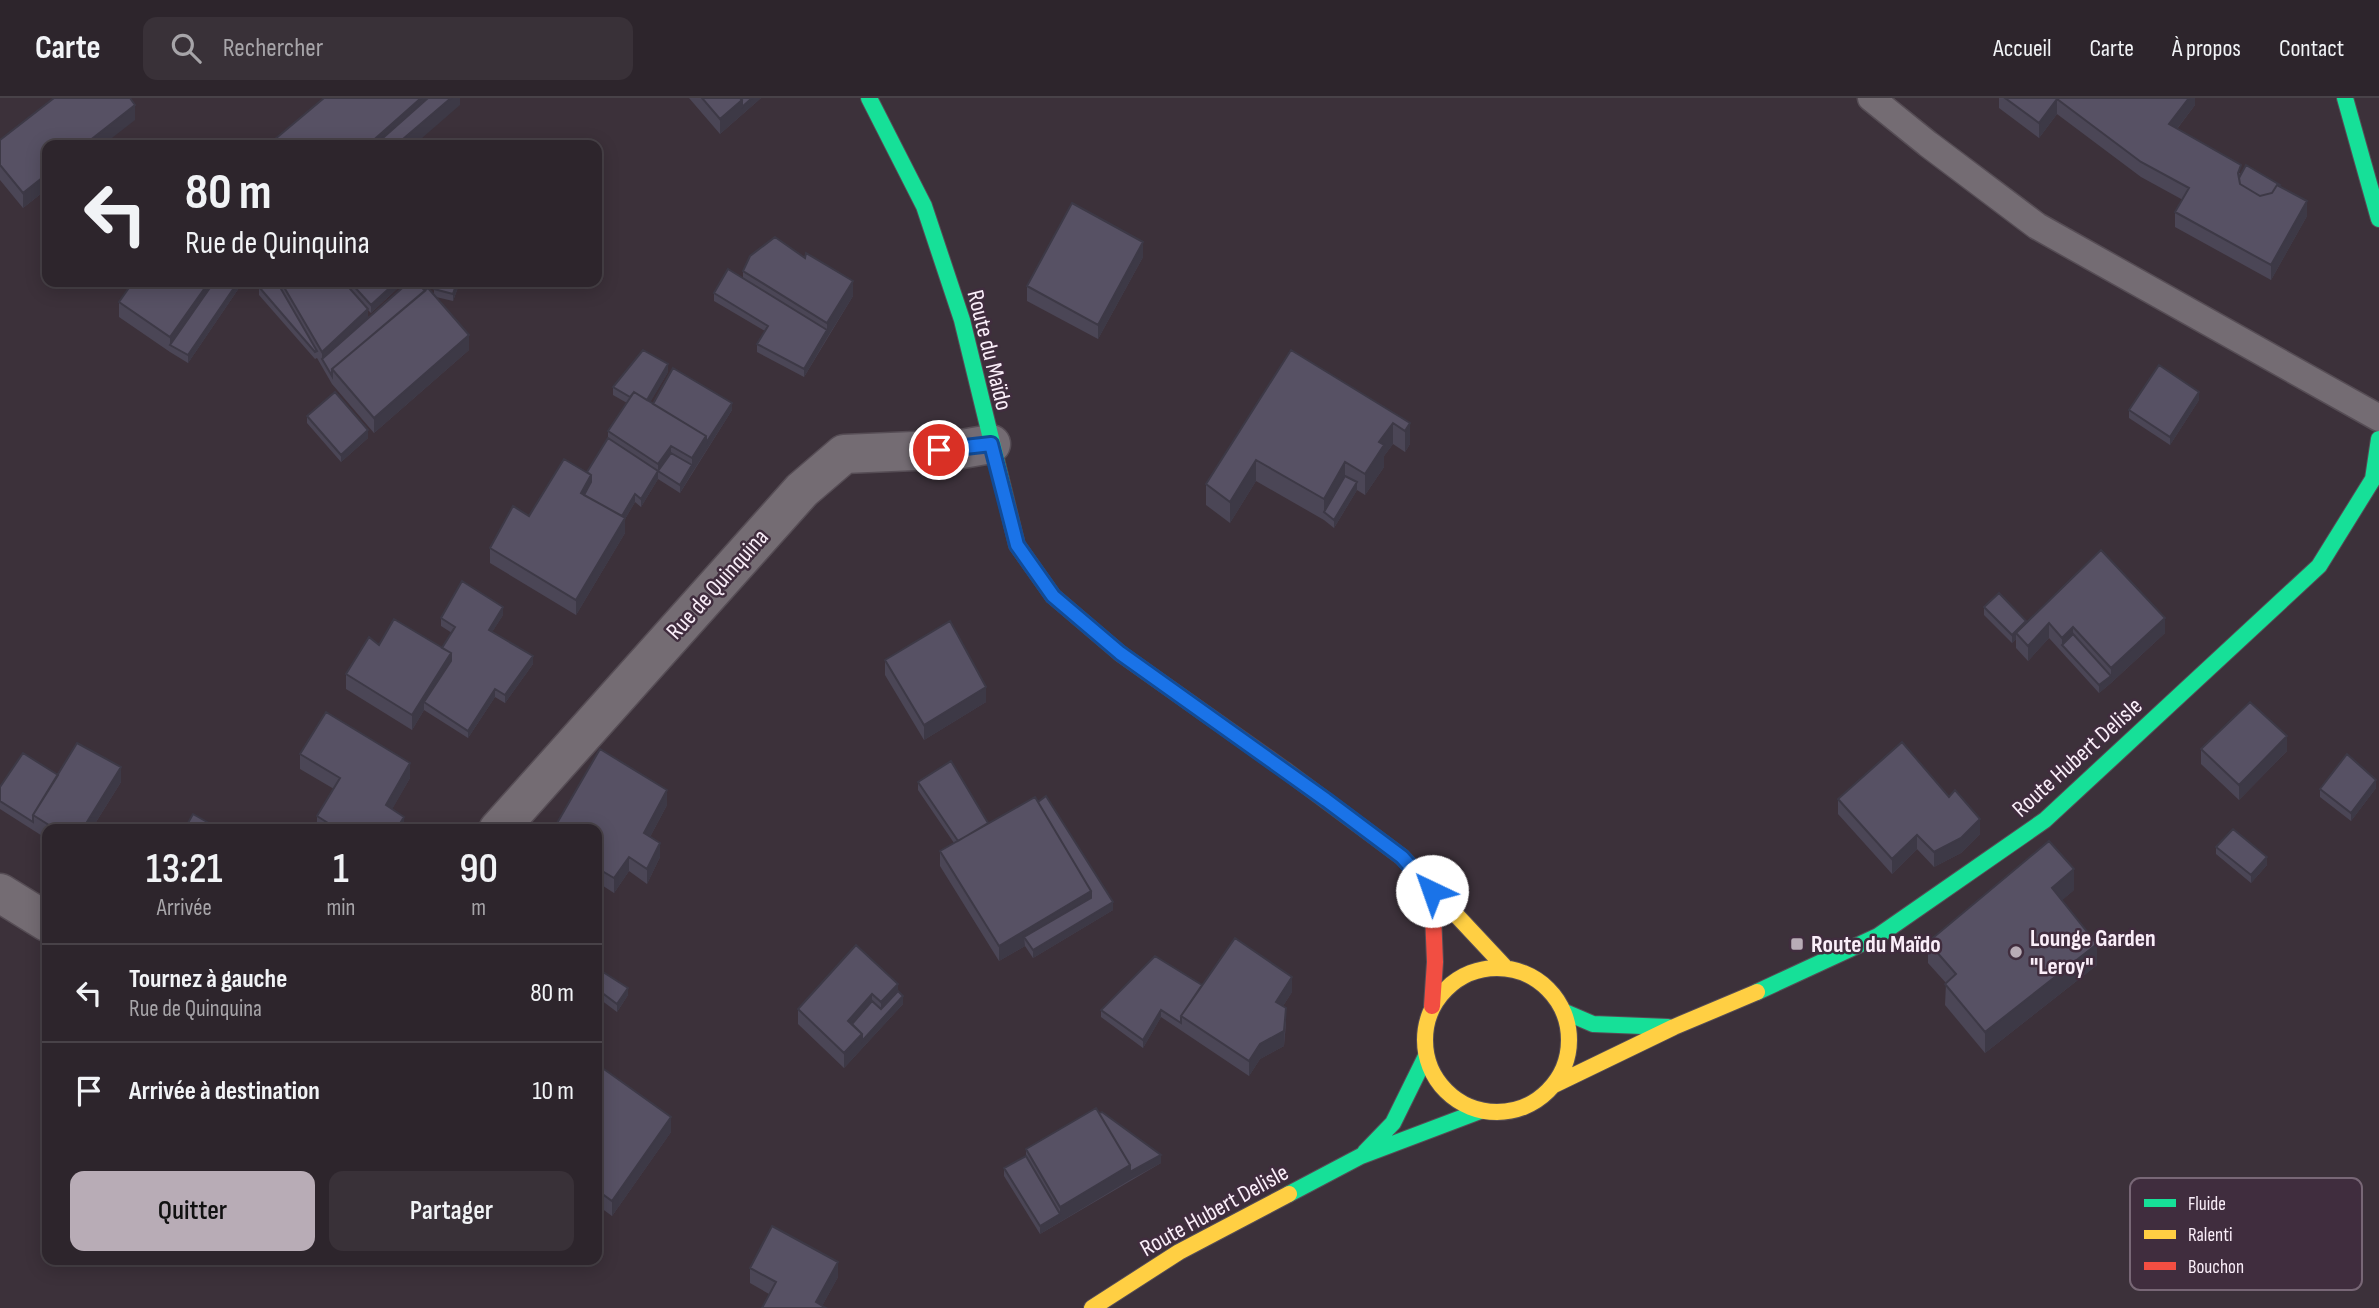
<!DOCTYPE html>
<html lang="fr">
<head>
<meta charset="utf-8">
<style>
  :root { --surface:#2d252c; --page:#393138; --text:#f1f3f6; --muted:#a7a5a9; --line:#484248; --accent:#b8acb6 }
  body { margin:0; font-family:"Sofia Sans Condensed",sans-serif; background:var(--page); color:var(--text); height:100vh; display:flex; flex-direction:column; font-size:26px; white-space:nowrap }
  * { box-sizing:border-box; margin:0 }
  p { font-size:23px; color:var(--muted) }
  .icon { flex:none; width:38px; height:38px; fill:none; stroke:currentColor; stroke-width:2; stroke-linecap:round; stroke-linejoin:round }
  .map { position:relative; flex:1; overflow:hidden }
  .drawer { position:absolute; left:42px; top:726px; width:560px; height:441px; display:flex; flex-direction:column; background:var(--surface); border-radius:14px; box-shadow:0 4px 18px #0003,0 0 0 2px var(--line) }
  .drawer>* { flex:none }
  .banner { position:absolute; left:42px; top:42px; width:560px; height:147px; border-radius:14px; box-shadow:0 4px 18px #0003,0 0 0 2px var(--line); background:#2d252c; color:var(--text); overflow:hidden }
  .pin { position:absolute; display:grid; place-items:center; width:60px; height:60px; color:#fff; margin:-30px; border:4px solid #fff; border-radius:50%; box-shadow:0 2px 7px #0007 }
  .me { position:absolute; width:77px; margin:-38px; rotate:318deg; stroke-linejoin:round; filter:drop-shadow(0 0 5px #0008) }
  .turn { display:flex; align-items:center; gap:24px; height:147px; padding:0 28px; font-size:32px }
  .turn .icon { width:91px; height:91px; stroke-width:2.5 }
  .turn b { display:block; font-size:49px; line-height:60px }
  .eta { display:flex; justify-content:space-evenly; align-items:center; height:119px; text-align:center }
  .eta b { font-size:42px; font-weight:600; line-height:49px }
  .primary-button { display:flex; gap:14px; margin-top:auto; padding:14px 28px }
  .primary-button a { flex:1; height:80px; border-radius:14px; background:var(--accent); color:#111; font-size:28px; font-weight:600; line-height:80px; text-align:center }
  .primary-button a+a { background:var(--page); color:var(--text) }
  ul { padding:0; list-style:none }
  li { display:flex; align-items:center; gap:21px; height:98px; padding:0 28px; border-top:2px solid var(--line) }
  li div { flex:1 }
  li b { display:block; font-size:26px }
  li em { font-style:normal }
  header { display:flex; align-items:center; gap:42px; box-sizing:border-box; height:98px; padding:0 35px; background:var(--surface); border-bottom:2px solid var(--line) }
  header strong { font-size:33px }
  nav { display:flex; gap:38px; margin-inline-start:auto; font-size:24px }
  .search { width:490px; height:63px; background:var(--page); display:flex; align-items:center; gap:18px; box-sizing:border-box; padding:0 24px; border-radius:14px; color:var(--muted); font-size:26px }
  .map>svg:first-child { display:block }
</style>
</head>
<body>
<header>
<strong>Carte</strong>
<div class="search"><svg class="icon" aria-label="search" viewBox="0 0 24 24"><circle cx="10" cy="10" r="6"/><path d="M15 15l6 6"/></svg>Rechercher</div>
<nav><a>Accueil</a><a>Carte</a><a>À propos</a><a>Contact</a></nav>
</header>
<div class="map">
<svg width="2379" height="1210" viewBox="0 0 2379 1210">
  <rect width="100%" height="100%" fill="#3c313a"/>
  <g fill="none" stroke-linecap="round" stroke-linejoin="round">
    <defs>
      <path id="lane" d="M1871,0L1928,46L2037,128L2379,320"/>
      <path id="street" d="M498,732L802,392L844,356L962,351L991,346
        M0,795L47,824"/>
      <path id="fast" d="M869,0L924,108L962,222L1017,447L1053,498L1121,556
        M2345,0L2379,121
        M1757,894L1878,838L2045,722L2319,468L2373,381L2379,341
        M1565,914L1593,926L1668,929
        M1365,1054L1393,1025L1426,958
        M1289,1096L1361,1058L1480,1013"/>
      <path id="slow" d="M1285,672L1402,759L1504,868
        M1425 942a72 72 0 1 1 144 0a72 72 0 1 1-144 0Z
        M1554,987L1674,929L1757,894
        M1092,1210L1179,1154L1289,1096"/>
      <path id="jam" d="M1121,556L1285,672
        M1432,793L1435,864L1432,908"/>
    </defs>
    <!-- lane casing -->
    <use href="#lane" stroke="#564d55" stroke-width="29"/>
    <!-- street casing -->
    <use href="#street" stroke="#564d55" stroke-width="41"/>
    <!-- fast casing -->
    <use href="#fast" stroke="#564d55" stroke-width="18"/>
    <!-- slow casing -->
    <use href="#slow" stroke="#564d55" stroke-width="18"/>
    <!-- jam casing -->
    <use href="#jam" stroke="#564d55" stroke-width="18"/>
    <!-- lane -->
    <use href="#lane" stroke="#746c73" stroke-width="26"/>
    <!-- street -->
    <use href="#street" stroke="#746c73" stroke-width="38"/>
    <!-- fast -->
    <use href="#fast" stroke="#16e098" stroke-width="16"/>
    <!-- slow -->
    <use href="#slow" stroke="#ffcf43" stroke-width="16"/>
    <!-- jam -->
    <use href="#jam" stroke="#f24e42" stroke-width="16"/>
  </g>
  <!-- wall -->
  <path fill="#4b4656" d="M689,0H761L720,36Z
    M1999,0H2195V7L2177,31L2241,76L2280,88L2307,118L2271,182L2175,129V114L2183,102L2141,79L2057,16L2039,40L1999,10Z
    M135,22L47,47V91L23,110L0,82V42Z
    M1143,159L1098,241L1027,203V188Z
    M743,173L853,198L804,279L757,254V246L765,233L714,203V195L743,180Z
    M133,184H243L188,265L170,254L119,219V204Z
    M265,184H400V188L371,215L368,212V219L425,193L434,197V191L460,184L453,203L436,199L469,252L374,335L332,286L317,260L315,261L259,197V189Z
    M1291,252L1410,325V346L1405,354L1393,346L1384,358V369L1365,397L1357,392L1334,430L1324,422L1256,383L1230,425L1206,407V386Z
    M668,274L650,304L653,306L732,312L680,395L658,381L641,409L635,404L625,421V435L576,517L490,465V450L587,374L608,340V333L627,305L613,297V289Z
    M2199,302L2170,347L2129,320V312Z
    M307,318L368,340L341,364L307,325Z
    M2101,452L2165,535L2111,585L2099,595L2049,540L2028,563L2016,550V541L2012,545L1984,517V509L2026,525Z
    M503,517L492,534L533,566L505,605L495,599L468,640L424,612L412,632L346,591V576L379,547L442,550L452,535L441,528V520Z
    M885,562L986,604L924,642L885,577Z
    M2201,651L2287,653L2239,702L2201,666Z
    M300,656L410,680L392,711L404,732H314L317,725V718L334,691L300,671Z
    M58,677L121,684L91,732H47V741L0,711V689Z
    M918,684L988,725L1113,812L1033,860L1025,848L999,863L940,768V753L954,745L918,692Z
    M2376,690L2351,723L2320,699V691Z
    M1838,701L1980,736L1961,755L1934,769L1917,751L1892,776L1838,716Z
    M667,707L650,739L660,759L647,786L629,773L614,795L597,784V732Z
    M2216,749L2267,767L2251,785L2216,756Z
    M2074,792L2062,802L2097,867L1985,955L1945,907L1946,885L1928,865V844Z
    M856,847L898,893L903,906L844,970L798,926V911Z
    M1202,887L1292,894L1283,908L1286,925L1284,948L1260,961L1249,978L1161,919L1143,950L1101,919V912Z
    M597,888L628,897L617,914L597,899Z
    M597,975L671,1034L612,1118L597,1107Z
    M1099,1015L1161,1065L1040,1136L1004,1078V1070L1026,1058V1051Z
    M750,1170L838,1179L822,1208L769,1196L750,1185Z"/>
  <!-- shaded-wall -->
  <path fill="#3d3946" d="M421,0H445L392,47H368Z
    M451,0H460V7L414,47H396Z
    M752,0H761L720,36V21L742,2Z
    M2189,0H2195V7L2169,41V26Z
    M2057,1V16L2039,40V25Z
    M135,7V22L103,47H84Z
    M47,76V91L23,110V95Z
    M2307,103V118L2271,182V167Z
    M1143,144V159L1098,241V227Z
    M853,183V198L827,240V225Z
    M209,184H219L170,247V239Z
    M238,184H243L188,265V257Z
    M396,184H400V188L371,215V207Z
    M457,184H460L453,203V196Z
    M368,211V226L322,261V254Z
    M827,232V240L804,279V271Z
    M469,237V252L374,335V320Z
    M668,266V274L644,315V307Z
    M2199,294V302L2170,347V339Z
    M732,305V312L706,353V345Z
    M1393,325V346L1384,358V369L1365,397V376L1379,344Z
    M1410,325V346L1405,354V333Z
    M368,332V340L341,364V357Z
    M706,338V353L692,375V360Z
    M671,348V363L658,373V381V366Z
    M1256,362V383L1230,425V404Z
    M1345,364V385L1324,414V401Z
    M692,367V375L680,395V387Z
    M658,373V381L641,409V401Z
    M591,377V392L584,404L581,395Z
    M1357,384V392L1334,430V422Z
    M635,396V404L625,421V435L576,517V502Z
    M503,509V517L489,539V532Z
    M2165,520V535L2111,585L2099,595V587L2111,578V570Z
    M2026,523V530L2016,535V541L2012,545V537Z
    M2049,525V540L2028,563V548Z
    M2073,529V544L2062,547V540Z
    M451,555V570L424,604V612L412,632V617Z
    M533,558V566L505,605V597Z
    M986,589V604L924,642V627Z
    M495,591V599L468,640V633Z
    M2287,638V653L2239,702V687Z
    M410,665V680L386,722V707Z
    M121,669V684L91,732H82Z
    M2376,682V690L2351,723V715Z
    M667,692V707L644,750V735Z
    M404,719V732H396Z
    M1980,721V736L1961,755L1934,769V754Z
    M1917,737V751L1892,776V761Z
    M660,745V759L647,786V771Z
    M629,759V773L614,795V780Z
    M2267,759V767L2251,785V777Z
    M2074,771V792L2052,811V790Z
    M1091,793V808L1024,839L1025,848L999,863V848Z
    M1113,804V812L1033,860V852Z
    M2097,846V867L1985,955V934Z
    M1292,879V894L1276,919V904Z
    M898,886V901L881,919V904Z
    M628,890V897L617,914V906Z
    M872,896V911L852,934L848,923Z
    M903,898V906L844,970V955L862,936Z
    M1286,910L1284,948L1260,961L1249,978V963Z
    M1161,912V919L1143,950V942Z
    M671,1019V1034L612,1118V1103Z
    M1161,1057V1065L1130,1082V1074Z
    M1130,1067V1082L1040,1136V1128L1060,1116V1109Z
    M838,1164V1179L821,1210L816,1204Z"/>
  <!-- building -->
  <path fill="#575164" stroke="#3d3946" stroke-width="2" d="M54,0H130L135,7L84,47H47V76L23,95L0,67V42Z
    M324,0H421L368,47H268Z
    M428,0H451L396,47H375Z
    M702,0H740L742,2L720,21Z
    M740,0H752L742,9V2Z
    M2005,0H2189L2169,26L2241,67L2238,75L2240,86L2260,98L2272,95L2277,87L2307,103L2271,167L2175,114L2189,90L2141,64L2057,1L2039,25Z
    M2246,67L2280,87L2279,88L2277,87L2272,95L2260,98L2240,86L2239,80Z
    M1072,105L1143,144L1098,227L1027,188Z
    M775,139L805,160L806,155L853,183L827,225L743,173L750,158Z
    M728,171L827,232L804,271L757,246L768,228L714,195Z
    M133,184H209L170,239L119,204Z
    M214,184H238L188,257L170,247Z
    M265,184H277L317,253L315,254L259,189Z
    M281,184H344L368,211L322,254Z
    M350,184H396L371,207Z
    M409,184H417L425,193L332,271V278L322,261Z
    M437,184H457L453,196L434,191Z
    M428,190L469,237L374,320L332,271Z
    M643,252L668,266L647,302L634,294L630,299L613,289Z
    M1291,252L1410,325L1405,333L1393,325L1379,344L1384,347L1365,376L1345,364L1324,401L1256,362L1230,404L1206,386Z
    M2159,267L2199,294L2170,339L2129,312Z
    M673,270L732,305L706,345V338L653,306Z
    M335,294L368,332L341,357L307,318Z
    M634,294L706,338L692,360L671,348L658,366L608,333Z
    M608,340L658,373L641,401L635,396L622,418L584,397L591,384V377L587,374Z
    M671,355L692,367L680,387L658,373Z
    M564,361L591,377L581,395L625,420L576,502L490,450L513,408L529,418Z
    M1345,378L1357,384L1334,422L1324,414Z
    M2101,452L2165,520L2111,570L2073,529L2062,540L2049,525L2028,548L2016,535Z
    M462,483L503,509L489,532L533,558L505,597L495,591L468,633L424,604L451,563V555L442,550L455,529L441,520Z
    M1999,495L2026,523L2012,537L1984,509Z
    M394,521L451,555L412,617L346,576L369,539L379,547Z
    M950,523L986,589L924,627L885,562Z
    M2073,536L2111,578L2099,587L2062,547Z
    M2250,604L2287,638L2239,687L2201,651Z
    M326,614L410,665L386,707L404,719L396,732H339L317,718L340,680L300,656Z
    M1902,644L1949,699L1955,692L1980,721L1961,740L1934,754L1917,737L1892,761L1838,701Z
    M77,645L121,669L82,732H57L33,717Z
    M600,651L667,692L644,735L660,745L647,771L629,759L614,780L597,770V732H553Z
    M23,655L58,677L33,717V724L0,703V689Z
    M2347,656L2376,682L2351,715L2320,691Z
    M951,663L988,725L958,743L918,684Z
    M1046,698L1113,804L1033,852L1024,839L1091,800V793L1038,704Z
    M1035,699L1091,793L999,848L940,753Z
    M193,716L221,732H184Z
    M317,725L327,732H314Z
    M2233,731L2267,759L2251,777L2216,749Z
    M2049,743L2074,771L2052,790L2097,846L1985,934L1945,886L1956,876L1928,844Z
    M1235,840L1292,879L1276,904L1286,910L1284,933L1260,946L1249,963L1181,918Z
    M856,847L898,886L881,904L872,896L848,923L862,936L844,955L798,911Z
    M1155,858L1202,887L1181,918V925L1161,912L1143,942L1101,912Z
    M603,874L628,890L617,906L597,891V888Z
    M898,893L903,898L862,943V936L852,926L872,903L881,911Z
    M601,969L671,1019L612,1103L597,1092V975Z
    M1096,1010L1130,1067L1060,1109L1026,1051Z
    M1102,1014L1161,1057L1130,1074V1067L1099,1015Z
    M1026,1058L1060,1116L1040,1128L1004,1070Z
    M772,1128L838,1164L816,1204L826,1210H762L776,1184L750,1170Z"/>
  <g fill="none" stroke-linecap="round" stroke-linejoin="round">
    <defs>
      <path id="route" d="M939,352L991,346L1017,447L1053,498L1120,555L1326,702L1402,759L1432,793"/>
    </defs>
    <!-- route casing -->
    <use href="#route" stroke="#114b97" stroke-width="18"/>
    <!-- route -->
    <use href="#route" stroke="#1a73e8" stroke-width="12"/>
  </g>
  <!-- markers -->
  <g fill="#b8acb6" stroke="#402d3e" stroke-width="2.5">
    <rect x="1790" y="839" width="14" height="14" rx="3.5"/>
    <circle cx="2016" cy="854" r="7"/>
  </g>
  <g text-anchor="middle" stroke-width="5" stroke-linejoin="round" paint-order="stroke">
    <!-- street labels -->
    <g font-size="24" fill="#faeef9" stroke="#402d3e">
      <text transform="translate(990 252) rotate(76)" y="8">Route du Maïdo</text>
      <text transform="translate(717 486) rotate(-48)" y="8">Rue de Quinquina</text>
      <text transform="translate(2077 659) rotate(-42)" y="8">Route Hubert Delisle</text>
      <text transform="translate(1214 1112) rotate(-29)" y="8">Route Hubert Delisle</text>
    </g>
    <!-- poi labels -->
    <g font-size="24" font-weight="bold" fill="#faeef9" stroke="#402d3e" text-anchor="start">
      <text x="2030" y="848">Lounge Garden<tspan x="2030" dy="28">"Leroy"</tspan></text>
      <text x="1811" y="854">Route du Maïdo</text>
    </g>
  </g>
  <!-- legend -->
  <rect x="2130" y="1080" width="232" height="112" rx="10" fill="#402d3e" stroke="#786776" stroke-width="2"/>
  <rect x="2144" y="1101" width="32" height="8" fill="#16e098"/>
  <rect x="2144" y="1132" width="32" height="9" fill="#ffcf43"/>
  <rect x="2144" y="1164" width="32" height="8" fill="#f24e42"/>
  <g font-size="19" fill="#faeef9">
    <text x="2188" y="1112">Fluide</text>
    <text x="2188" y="1143">Ralenti</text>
    <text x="2188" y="1175">Bouchon</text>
  </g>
</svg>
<div class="pin" style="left:939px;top:352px;background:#d93025"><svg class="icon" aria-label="arrive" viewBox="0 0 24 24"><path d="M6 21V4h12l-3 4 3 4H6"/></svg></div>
<svg class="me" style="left:1432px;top:793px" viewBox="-20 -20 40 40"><circle r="19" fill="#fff"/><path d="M0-13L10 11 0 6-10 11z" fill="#1a73e8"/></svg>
<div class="banner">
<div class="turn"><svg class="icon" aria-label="left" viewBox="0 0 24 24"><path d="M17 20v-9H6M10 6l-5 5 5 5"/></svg><div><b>80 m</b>Rue de Quinquina</div></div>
</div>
<section class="drawer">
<div class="eta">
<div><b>13:21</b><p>Arrivée</p></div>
<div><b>1</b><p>min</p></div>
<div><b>90</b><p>m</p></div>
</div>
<ul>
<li><svg class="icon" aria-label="left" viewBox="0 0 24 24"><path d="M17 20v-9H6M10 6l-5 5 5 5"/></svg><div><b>Tournez à gauche</b><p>Rue de Quinquina</p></div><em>80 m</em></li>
<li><svg class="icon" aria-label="arrive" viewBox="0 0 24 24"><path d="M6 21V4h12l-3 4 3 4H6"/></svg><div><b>Arrivée à destination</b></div><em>10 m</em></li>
</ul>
<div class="primary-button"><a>Quitter</a><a>Partager</a></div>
</section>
</div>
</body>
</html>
